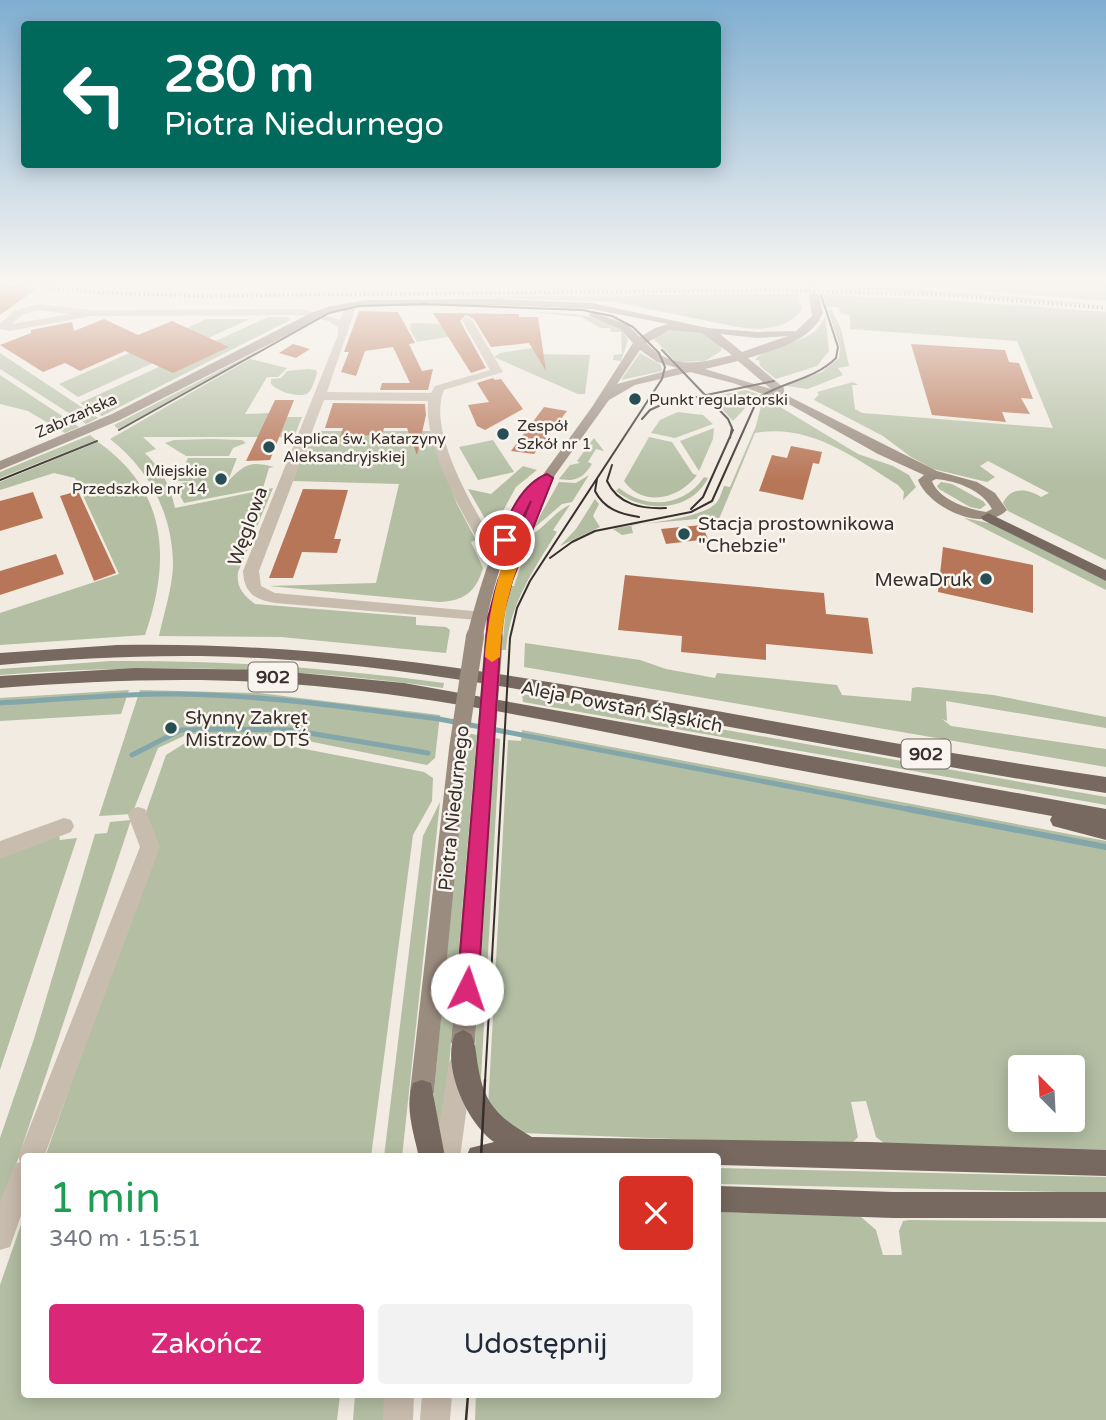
<!DOCTYPE html>
<html lang="pl">
<head>
<meta charset="utf-8">
<style>
  :root { --surface:#fff; --page:#f2f2f3; --text:#1f2937; --muted:#747a83; --accent:#db2777 }
  body { margin:0; font-family:"Varela Round",sans-serif; background:var(--page); color:var(--text); height:100vh; display:flex; flex-direction:column; font-size:26px; white-space:nowrap }
  * { box-sizing:border-box; margin:0 }
  p { font-size:23px; color:var(--muted) }
  .icon { flex:none; width:38px; height:38px; fill:none; stroke:currentColor; stroke-width:2; stroke-linecap:round; stroke-linejoin:round }
  .map { position:relative; flex:1; overflow:hidden }
  .side { position:absolute; left:21px; top:1153px; width:700px; height:245px; display:flex; flex-direction:column; background:var(--surface); border-radius:7px; box-shadow:0 4px 18px #0003 }
  .side>* { flex:none }
  .hud { position:absolute; left:21px; top:21px; width:700px; height:147px; border-radius:7px; box-shadow:0 4px 18px #0003; background:#00695c; color:#fff; overflow:hidden }
  .needle { width:46px; rotate:336deg }
  .tools { position:absolute; left:1008px; top:1055px; display:grid; gap:14px }
  .tools a { display:grid; place-items:center; width:77px; height:77px; border-radius:7px; background:var(--surface); box-shadow:0 4px 18px #0003; font-size:35px }
  .pin { position:absolute; display:grid; place-items:center; width:60px; height:60px; color:#fff; margin:-30px; border:4px solid #fff; border-radius:50%; box-shadow:0 2px 7px #0007 }
  .me { position:absolute; width:77px; margin:-38px; rotate:4deg; stroke-linejoin:round; filter:drop-shadow(0 0 5px #0008) }
  .turn { display:flex; align-items:center; gap:24px; height:147px; padding:0 28px; font-size:32px }
  .turn .icon { width:91px; height:91px; stroke-width:2.5 }
  .turn b { display:block; font-size:49px; line-height:60px }
  .round { display:grid; place-items:center; flex:none; width:74px; height:74px; border-radius:7px; background:var(--page) }
  .overview { display:flex; align-items:center; justify-content:space-between; height:119px; padding:0 28px }
  h1 { font-size:42px; font-weight:600; line-height:52px; color:#1e9e55 }
  .cta { display:flex; gap:14px; margin-top:auto; padding:14px 28px }
  .cta a { flex:1; height:80px; border-radius:7px; background:var(--accent); color:#fff; font-size:28px; font-weight:600; line-height:80px; text-align:center }
  .cta a+a { background:var(--page); color:var(--text) }
  .map>svg:first-child { display:block }
</style>
</head>
<body>
<div class="map">
<svg width="1106" height="1420" viewBox="0 0 1106 1420">
  <rect width="100%" height="100%" fill="#f1ebe1"/>
  <!-- green -->
  <path fill="#b3bea3" fill-rule="evenodd" d="M888,281H1106V301L890,284Z
    M857,286L988,294L1106,306L858,289Z
    M798,294L802,310C787,329 761,331 738,327L614,302L459,297Z
    M823,295L943,300L1106,312V560L1008,511L1003,503C1011,486 1028,489 1041,497L1049,493L988,461L980,466L995,477L987,482L933,469L911,457L883,436L814,400L819,394L817,392L853,382L858,385H852L855,409L862,413L1053,428L1017,341L850,329V315L841,314L838,307H827Z
    M828,310H832L841,329L849,366L838,368L843,375L808,389L787,386L785,385L822,372L839,358L840,347Z
    M530,312C557,313 615,311 628,340L621,361L613,360L614,355L622,354L621,332H611L610,328H601L581,317Z
    M825,316L829,351L817,366L776,379L760,366L759,360H755C773,340 814,347 825,316Z
    M268,317H287L290,320L102,416L80,403Z
    M207,319H250L78,397L59,384Z
    M411,323L450,324L453,336L417,342L410,329Z
    M674,329L705,333L722,346L721,351L705,361L676,362L653,338Z
    M532,348L536,354L590,355L585,394H578L494,357L500,353Z
    M262,349L137,419L118,429L114,425Z
    M0,353L98,418L86,424L0,369Z
    M640,353L661,365L662,371L621,380Z
    M250,359L287,368L278,377H267L245,414L269,413V417H302L294,437H143L156,449L145,453C162,470 170,485 175,508L273,488L238,572C236,587 243,595 255,604L416,617V625L446,627L450,630L446,653L281,637L159,636C164,613 172,589 173,566C173,515 150,470 110,439Z
    M308,369L316,370L317,373C315,379 312,390 308,393C299,399 277,391 271,384V379L281,378L287,371Z
    M0,375L9,381L79,427L65,433L28,411L0,404Z
    M746,390L758,394L733,421L711,397Z
    M767,399L858,454L893,466L909,475L916,487L903,500L904,492L898,485C854,457 809,423 755,433L714,531L707,518L631,525L633,533L622,535L613,529C637,523 703,520 717,502C720,498 722,491 724,486L730,487L756,426L762,402Z
    M678,412L703,415L713,424L675,438L651,433L660,420Z
    M714,428L713,439L699,471L680,441Z
    M311,431H430L457,504L476,540L471,542L483,568C476,592 464,601 439,602L269,586L376,583L399,484L293,481Z
    M90,435L96,440L0,478V472Z
    M649,437L672,442L693,474L697,475C679,499 643,508 624,481Z
    M594,438L604,451L596,449L588,462L592,464C583,478 576,482 559,479L570,465L580,463L577,461L585,450H590L593,445L589,444Z
    M211,439L242,440L246,443L233,448L229,456H186L165,443L174,440Z
    M493,440L514,472L478,480L459,447Z
    M98,442C168,491 171,560 145,635L0,645V613L119,574L75,478L54,473L0,490V482Z
    M188,458H237L228,481C244,465 250,460 274,467L269,468L263,488L184,503L177,490L181,483L196,481H177Z
    M523,466L537,470L516,487L492,531L468,489L491,494Z
    M589,475L572,502L562,504L532,530L559,482L576,483Z
    M704,477L708,478C691,512 644,514 616,491L619,488C646,510 684,507 704,477Z
    M941,482L952,484L983,501L986,505L980,509L970,507L939,489L937,486Z
    M595,499L599,504L593,516L600,527L560,546L576,529Z
    M570,505L553,530L557,532C534,569 509,605 506,650H502L508,586H514L531,535C545,527 558,509 570,505Z
    M964,518L994,524L1106,580V590Z
    M525,643L640,660L666,669L715,678L717,673L837,685L842,695L911,701L912,688L918,687L993,695L1106,717V728L946,701L947,721L942,719L951,726L1106,749V767L524,667Z
    M111,661C223,660 333,668 444,683L443,688C295,667 149,663 0,675V669Z
    M129,690L121,714L0,721V698Z
    M140,690L259,693L440,715L435,758L427,765L283,736L188,734L158,748L132,814L99,816Z
    M522,694L1106,797V805L523,702Z
    M522,730L1106,841V1151L889,1147L876,1137L866,1101L851,1102L858,1137L849,1146L522,1133L488,1108L508,740L521,741ZM1020,1068H1073V1120H1020Z
    M467,733L477,735L442,1149L432,1114Z
    M495,738L500,739L499,758L480,1095L474,1062Z
    M185,743L284,745L424,772L433,778L432,801L413,835L371,1157H45L155,847L145,815L166,755Z
    M440,802L402,1157H384L423,836Z
    M131,820L0,1213V1138L34,1039L95,834L107,833L110,822Z
    M59,836L60,840L77,838L0,1070V857Z
    M718,1168L1106,1177V1193L718,1184Z
    M718,1212L860,1216L876,1230L883,1255H902L899,1231L903,1221L909,1220L1106,1222V1420H475L476,1395H718Z
    M24,1216V1395H340L337,1420H0V1285Z
    M355,1395H386L384,1420H353Z"/>
  <g fill="none" stroke-linecap="round" stroke-linejoin="round">
    <!-- stream-far1 -->
    <path stroke="#83a6ab" stroke-width="5" d="M0,703C59,700 118,693 177,694C265,695 352,708 439,719L917,811
      M132,755L181,730L222,729L291,730L428,753"/>
    <!-- stream -->
    <path stroke="#83a6ab" stroke-width="6" d="M908,809L1106,847"/>
  </g>
  <!-- building -->
  <path fill="#b87658" d="M0,285L36,289L0,315Z
    M359,311L398,312L415,343L409,344L422,371L433,369L428,390H380L382,383H410L393,347L365,351L356,376L341,372L349,352H344Z
    M433,313L519,314V317H538L546,371L529,343L491,347L474,319L466,315L460,321L486,368L471,373Z
    M104,319L138,335L172,321L229,347L173,373L125,351L80,371L65,363L43,372L0,345L31,333V330L72,322L74,331Z
    M293,344L310,349L296,358L279,353Z
    M911,344L1005,350L1009,362L1019,363L1033,399L1021,398L1030,414L1002,412L1006,422L932,415Z
    M493,378L495,380L501,379L523,409L485,430L477,426L468,405L489,402L477,383Z
    M275,400H294L270,460L246,461Z
    M333,403L425,404L426,415L417,455L407,428H384L382,436L355,435V438L340,437L343,428H325Z
    M544,407L567,411L534,454L511,451Z
    M791,446L822,452L819,464L813,463L803,500L759,491L772,455L787,458Z
    M303,489L348,490L334,539H341L337,553L302,552L293,578H269Z
    M78,491L116,573L94,581L60,496Z
    M33,492L43,518L0,531V501Z
    M702,525L708,539L666,544L661,529Z
    M943,547L1033,565V613L938,592Z
    M56,554L64,574L0,595V571Z
    M625,575L824,593L826,614L868,618L873,654L766,644V660L681,652L682,636L618,630Z"/>
  <g fill="none" stroke-linecap="round" stroke-linejoin="round">
    <!-- secondary-tunnel -->
    <path stroke="#ccc6bd" stroke-width="11" stroke-dasharray="11 5" stroke-linecap="butt" d="M809,281L814,295"/>
    <!-- minor -->
    <path fill="#c8bcae" fill-rule="evenodd" d="M343,303L355,309L327,392L431,393L435,386L490,370L462,320L467,317L472,320L503,372L444,390C425,435 482,521 504,560L497,565L492,563C466,522 424,450 428,401L324,400L259,571L261,586L275,593L495,613L501,614L503,618L501,622L275,603C255,600 244,593 243,571L338,335V327L328,321L302,315L91,316L10,331L0,329V324L14,311L38,304L91,310L302,309L340,320L344,310L338,306ZM38,310L70,314L12,324L22,315Z
      M138,807L145,809L160,847L44,1157H24V1207L10,1247L0,1250V1202L15,1164L20,1162L18,1157L140,847L128,815L131,809Z
      M64,818L71,820L74,826L71,832L0,859V841Z"/>
    <!-- tertiary -->
    <path fill="#c8bcae" fill-rule="evenodd" d="M461,1051L469,1055L473,1063L460,1157H434L449,1063L453,1055Z
      M384,1395H414L413,1420H383Z
      M422,1395H452L450,1420H420Z"/>
    <!-- secondary -->
    <path fill="#9b8c80" fill-rule="evenodd" d="M814,292L819,295L823,313C811,341 775,350 748,358L784,388V394L937,471L977,482L995,493L1007,510C984,534 928,507 918,480L924,475L878,454L787,403L733,383L690,372L635,385L609,400L555,475L514,576L506,606L502,636L494,642L486,636L494,591L526,509C503,547 492,593 483,636L481,640H469L467,636C474,607 506,488 537,483L592,407L633,343L620,329L588,315L593,312L628,325L640,337L655,328L668,324L592,309L497,305L365,306L333,312L120,420L0,470V461L112,414L311,313L331,306L365,300L497,299L592,303L708,328L757,332L796,331L812,316L809,295ZM670,330L702,333L732,355C700,363 672,371 646,343ZM720,334L757,338L788,336L742,352ZM640,350L657,362L677,368L617,384ZM738,361L771,389L705,369ZM936,479C957,481 982,490 992,509L986,512C968,509 939,500 932,481Z
      M458,742L464,744L467,749L434,1092L431,1101L422,1104L413,1101L410,1092L449,749L452,744Z
      M485,746L491,748L494,753L475,1042L471,1050L463,1054L455,1050L451,1042L476,753L479,748Z"/>
    <!-- primary -->
    <path fill="#77695f" fill-rule="evenodd" d="M988,513L1106,570V581L983,520L981,517Z
      M117,645C311,641 500,672 689,706C828,731 967,757 1106,777V793C939,767 774,734 608,705C498,685 387,666 275,659C183,653 91,657 0,665V653Z
      M135,668L269,670L404,683L1106,809V840L1053,826L1050,820L1052,816C936,795 820,775 705,752C576,726 447,698 315,686C210,676 105,680 0,688V676Z
      M463,1030L471,1034C476,1044 476,1055 478,1066C484,1104 499,1118 532,1137L869,1142L1106,1150V1176L718,1165V1157H466L470,1148L494,1142C467,1123 441,1066 455,1034Z
      M422,1080L431,1083L445,1157H419C414,1135 404,1105 413,1083Z
      M718,1186L893,1192H1106V1218H893L718,1212Z"/>
    <!-- tram-far1 -->
    <path stroke="#37302c" stroke-width="2" d="M420,304L582,310L612,316L633,327L659,353L665,367L662,379L530,581L517,608L510,638L485,1082
      M662,350L728,419L732,428L730,438
      M753,401C779,382 813,381 836,358L838,347L821,295
      M642,419L650,410L663,404L774,381
      M119,430L329,313L359,306L428,304
      M612,465L607,481C618,505 642,509 666,508
      M597,479L595,491C604,509 620,514 639,517
      M0,480L97,441
      M691,509L703,497L733,430
      M550,558L572,542L595,531L691,512L712,501L759,396"/>
    <!-- tram -->
    <path stroke="#37302c" stroke-width="2.5" d="M481,1157L485,1080
      M466,1420L468,1395"/>
    <!-- rail -->
    <path stroke="#37302c" stroke-width="3.5" stroke-dasharray="1 3.5" stroke-linecap="butt" d="M0,284L110,293L202,296L776,290L941,295L1106,308"/>
    <!-- secondary-bridge -->
    <path stroke="#9b8c80" stroke-width="18" d="M458,749L475,636
      M485,753L494,636"/>
  </g>
  <!-- sky -->
  <linearGradient id="sky" x2="0" y2="1"><stop stop-color="#7faed0"/><stop offset="0.59" stop-color="#f9f6f2"/><stop offset="1" stop-color="#f9f6f2" stop-opacity="0"/></linearGradient>
  <rect width="1106" height="480" fill="url(#sky)"/>
  <!-- route -->
  <path fill="#db2777" stroke="#8e194d" stroke-width="2" d="M547,474L553,478L512,581L502,618L478,989L475,996L467,999L460,996L457,989L488,618L498,581L531,501L510,543L505,544L499,540C508,516 521,484 547,474Z"/>
  <!-- slow -->
  <path fill="#f59e0b" d="M520,537L527,541C511,582 502,613 500,657L492,662L485,657C486,634 499,545 520,537Z"/>
  <!-- markers -->
  <g fill="#264e54" stroke="#f9f4ed" stroke-width="2.5">
    <circle cx="635" cy="399" r="7"/>
    <circle cx="503" cy="434" r="7"/>
    <circle cx="269" cy="447" r="7"/>
    <circle cx="221" cy="479" r="7"/>
    <circle cx="684" cy="534" r="7"/>
    <circle cx="986" cy="579" r="7"/>
    <circle cx="171" cy="728" r="7"/>
  </g>
  <g text-anchor="middle" stroke-width="5" stroke-linejoin="round" paint-order="stroke">
    <!-- far-poi labels -->
    <g font-size="16" fill="#37302c" stroke="#f9f4ed" text-anchor="start">
      <text x="649" y="405">Punkt regulatorski</text>
      <text x="517" y="431">Zespół<tspan x="517" dy="18">Szkół nr 1</tspan></text>
      <text x="283" y="444">Kaplica św. Katarzyny<tspan x="283" dy="18">Aleksandryjskiej</tspan></text>
      <text x="207" y="476" text-anchor="end">Miejskie<tspan x="207" dy="18">Przedszkole nr 14</tspan></text>
    </g>
    <!-- far-street labels -->
    <g font-size="16" fill="#37302c" stroke="#f9f4ed">
      <text transform="translate(76 415) rotate(-24)" y="6">Zabrzańska</text>
    </g>
    <!-- shield labels -->
    <g fill="#f9f4ed" stroke="#716b66" stroke-width="2">
      <rect x="248.5" y="662.5" width="49" height="29" rx="5"/>
      <rect x="901.5" y="739.5" width="49" height="29" rx="5"/>
    </g>
    <g font-size="18" font-weight="bold" fill="#37302c">
      <text x="273" y="683">902</text>
      <text x="926" y="760">902</text>
    </g>
    <!-- poi labels -->
    <g font-size="19" fill="#37302c" stroke="#f9f4ed" text-anchor="start">
      <text x="698" y="530">Stacja prostownikowa<tspan x="698" dy="22">"Chebzie"</tspan></text>
      <text x="972" y="586" text-anchor="end">MewaDruk</text>
      <text x="185" y="724">Słynny Zakręt<tspan x="185" dy="22">Mistrzów DTŚ</tspan></text>
    </g>
    <!-- street labels -->
    <g font-size="19" fill="#37302c" stroke="#f9f4ed">
      <text transform="translate(247 526) rotate(-70)" y="7">Węglowa</text>
      <text transform="translate(622 706) rotate(11)" y="7">Aleja Powstań Śląskich</text>
      <text transform="translate(453 808) rotate(-84)" y="7">Piotra Niedurnego</text>
    </g>
  </g>
</svg>
<div class="tools">
<a><svg class="needle" viewBox="-14 -14 28 28"><path d="M0-13l5 13h-10z" fill="#e53935"/><path d="M0 13l5-13h-10z" fill="#747a83"/></svg></a>
</div>
<div class="pin" style="left:505px;top:540px;background:#d93025"><svg class="icon" aria-label="arrive" viewBox="0 0 24 24"><path d="M6 21V4h12l-3 4 3 4H6"/></svg></div>
<svg class="me" style="left:467px;top:989px" viewBox="-20 -20 40 40"><circle r="19" fill="#fff"/><path d="M0-13L10 11 0 6-10 11z" fill="#db2777"/></svg>
<div class="hud">
<div class="turn"><svg class="icon" aria-label="left" viewBox="0 0 24 24"><path d="M17 20v-9H6M10 6l-5 5 5 5"/></svg><div><b>280 m</b>Piotra Niedurnego</div></div>
</div>
<section class="side">
<div class="overview"><div><h1>1 min</h1><p>340 m · 15:51</p></div><a class="round" style="background:#d93025;color:#fff"><svg class="icon" aria-label="close" viewBox="0 0 24 24"><path d="M6 6l12 12M18 6L6 18"/></svg></a></div>
<div class="cta"><a>Zakończ</a><a>Udostępnij</a></div>
</section>
</div>
</body>
</html>
